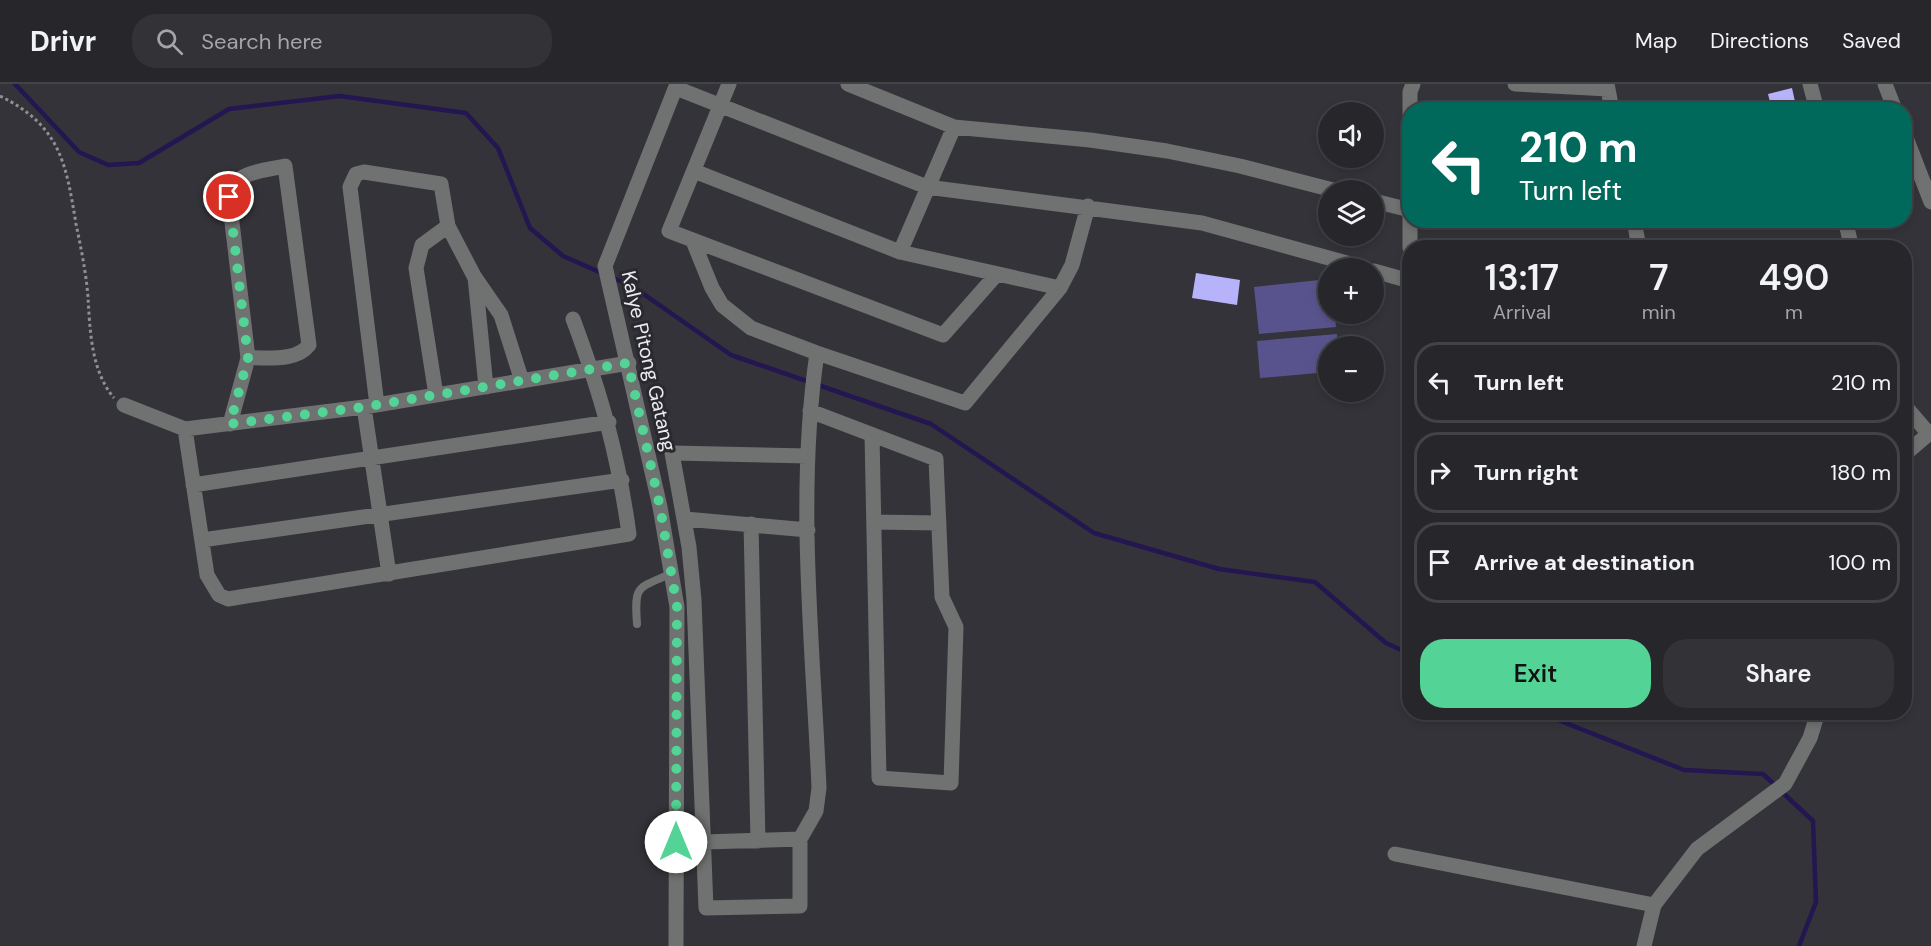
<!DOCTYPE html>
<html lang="en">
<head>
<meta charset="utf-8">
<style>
  :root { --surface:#26262b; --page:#323237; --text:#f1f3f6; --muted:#a4a5a9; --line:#424347; --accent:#53d396 }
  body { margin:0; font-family:"DM Sans",sans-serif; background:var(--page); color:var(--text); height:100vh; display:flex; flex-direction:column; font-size:22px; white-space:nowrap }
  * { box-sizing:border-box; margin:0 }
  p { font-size:20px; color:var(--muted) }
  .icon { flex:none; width:33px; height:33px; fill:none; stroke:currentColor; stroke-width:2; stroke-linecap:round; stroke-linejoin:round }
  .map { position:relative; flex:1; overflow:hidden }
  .drawer { position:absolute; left:1402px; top:156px; width:510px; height:480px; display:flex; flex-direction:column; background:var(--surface); border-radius:24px; box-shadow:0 3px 9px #0003,0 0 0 2px var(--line) }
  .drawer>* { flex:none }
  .top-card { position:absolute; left:1402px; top:18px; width:510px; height:126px; border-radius:24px; box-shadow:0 3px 9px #0003,0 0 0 2px var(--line); background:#00695c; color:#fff; overflow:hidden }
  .tools { position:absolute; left:1318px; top:18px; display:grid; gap:12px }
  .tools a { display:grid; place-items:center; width:66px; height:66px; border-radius:50%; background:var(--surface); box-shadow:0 3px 9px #0003,0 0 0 2px var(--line); font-size:30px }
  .pin { position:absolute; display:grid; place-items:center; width:51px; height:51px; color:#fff; margin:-26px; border:3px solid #fff; border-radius:50%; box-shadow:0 2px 6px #0007 }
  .me { position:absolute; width:66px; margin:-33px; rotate:0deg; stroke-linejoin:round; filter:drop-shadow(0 0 4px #0008) }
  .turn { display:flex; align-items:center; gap:21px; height:126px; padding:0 18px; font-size:27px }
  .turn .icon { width:78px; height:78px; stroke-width:2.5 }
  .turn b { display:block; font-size:42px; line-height:51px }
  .eta { display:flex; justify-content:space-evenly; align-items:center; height:102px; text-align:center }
  .eta b { font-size:36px; font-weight:600; line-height:42px }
  .primary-button { display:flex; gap:12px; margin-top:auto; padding:12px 18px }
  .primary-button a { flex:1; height:69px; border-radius:24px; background:var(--accent); color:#111; font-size:24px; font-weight:600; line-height:69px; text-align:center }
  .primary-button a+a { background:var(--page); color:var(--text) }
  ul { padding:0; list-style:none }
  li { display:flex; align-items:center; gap:18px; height:81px; margin:0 12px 9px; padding:0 6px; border:3px solid var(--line); border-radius:24px }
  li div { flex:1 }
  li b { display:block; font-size:22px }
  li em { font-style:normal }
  header { display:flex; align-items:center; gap:36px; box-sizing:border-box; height:84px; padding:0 30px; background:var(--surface); border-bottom:2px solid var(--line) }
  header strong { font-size:28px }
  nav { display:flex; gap:33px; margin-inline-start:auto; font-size:21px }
  .search { width:420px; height:54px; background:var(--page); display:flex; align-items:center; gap:15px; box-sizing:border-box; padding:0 21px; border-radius:24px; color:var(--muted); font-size:22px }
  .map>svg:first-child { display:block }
</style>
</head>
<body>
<header>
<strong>Drivr</strong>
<div class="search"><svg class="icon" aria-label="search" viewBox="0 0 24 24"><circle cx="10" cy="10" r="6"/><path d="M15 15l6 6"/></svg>Search here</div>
<nav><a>Map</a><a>Directions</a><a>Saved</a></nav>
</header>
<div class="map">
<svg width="1931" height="862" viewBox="0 0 1931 862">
  <rect width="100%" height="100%" fill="#333339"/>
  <!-- green -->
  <path fill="#59538d" d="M1329,195V230H1335L1336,243L1259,250L1254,203Z
    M1337,250L1338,262H1329V288L1260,294L1257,257Z"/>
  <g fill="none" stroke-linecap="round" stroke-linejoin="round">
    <!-- stream -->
    <path stroke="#231651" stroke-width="4.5" d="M15,0L79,68L108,81L139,79L229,25L340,12L466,29L498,64L530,144L563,172L604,190
      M611,193L632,202L731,271L931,340L1094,449L1219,485L1315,498L1386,559L1410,570
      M1538,628L1684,686L1763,690L1776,702
      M1782,708L1813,737L1816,818L1799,862"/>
  </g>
  <!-- building -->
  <path fill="#b7b3fb" d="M1792,4L1796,22L1772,26L1768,10Z
    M1196,189L1240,196L1237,221L1192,214Z"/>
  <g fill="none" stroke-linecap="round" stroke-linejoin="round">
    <!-- path -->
    <path stroke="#909094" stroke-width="3" stroke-dasharray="3 3" stroke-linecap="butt" d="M0,12C61,42 66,80 76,140C81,164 86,188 88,213C90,246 91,287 114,314"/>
    <!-- service -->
    <path stroke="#6f7270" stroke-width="8" d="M637,540C634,499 638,505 672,489"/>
    <!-- minor -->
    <path stroke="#6f7270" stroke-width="15" d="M729,0L669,147L943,251L997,190
      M848,0L954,43L1090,56L1167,67L1240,82L1333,106
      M1515,0L1608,5
      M1607,0L1612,26
      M1810,0L1817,26
      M1885,0L1895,26
      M676,4L927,103L1202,139L1365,184
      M1905,51L1931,118
      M694,87L900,168L1060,204
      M1374,117L1410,126
      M1634,136L1639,164
      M1845,136L1852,164
      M693,157L712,204L722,221L751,244L817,269L965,319L1060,204L1072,181L1088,122
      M1410,164V8L1413,0
      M900,168L954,43
      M1374,187L1410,197
      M475,193L486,303
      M436,311L416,184L422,161L448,142
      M124,321L185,345L364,323L629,279
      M377,321L350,103L356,90L364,88L441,100L448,142L474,192L501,231L522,297
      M1905,322L1929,350
      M364,323L389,490
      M810,327L936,375L942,513L956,543L951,699L879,694L872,351
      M230,340L248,274L229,113C233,87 264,87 285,82L309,261C296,278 267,273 248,274
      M185,345L207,491L219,511L228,515L629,450C618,370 601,310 573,235
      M808,372L672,369L689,463L694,516L706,824L800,822V755L816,727L819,704C813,561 796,412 817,269
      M193,401L609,338
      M685,435L808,446
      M874,438L939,439
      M751,440L758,757
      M202,456L622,396
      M704,758L800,755
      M1395,770L1654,821"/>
    <!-- tertiary -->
    <path stroke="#6f7270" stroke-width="15" d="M1905,370L1931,348
      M676,862L677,523L660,423L605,182L677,0
      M1644,862L1654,821L1697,765L1785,700L1810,654L1818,628"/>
  </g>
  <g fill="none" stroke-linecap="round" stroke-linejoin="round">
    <!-- route -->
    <path stroke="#53d396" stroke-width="10" stroke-dasharray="0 18" d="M229,113L248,274L230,340L364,323L628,279L660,423L677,523L676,758"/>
  </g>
  <g text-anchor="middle" stroke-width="6" stroke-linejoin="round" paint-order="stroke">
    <!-- street labels -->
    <g font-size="20" fill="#ececef" stroke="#29292f">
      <text transform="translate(649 277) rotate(77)" y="7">Kalye Pitong Gatang</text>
    </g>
  </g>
</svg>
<div class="tools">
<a><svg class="icon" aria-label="sound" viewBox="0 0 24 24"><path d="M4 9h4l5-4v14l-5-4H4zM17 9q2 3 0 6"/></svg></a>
<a><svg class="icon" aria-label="layers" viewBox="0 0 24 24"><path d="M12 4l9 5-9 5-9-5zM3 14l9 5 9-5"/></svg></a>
<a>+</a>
<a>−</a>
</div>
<div class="pin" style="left:229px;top:113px;background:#d93025"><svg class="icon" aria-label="arrive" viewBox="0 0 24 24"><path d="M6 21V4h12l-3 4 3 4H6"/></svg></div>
<svg class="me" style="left:676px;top:758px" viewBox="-20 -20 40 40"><circle r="19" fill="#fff"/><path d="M0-13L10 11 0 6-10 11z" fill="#53d396"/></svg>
<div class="top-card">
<div class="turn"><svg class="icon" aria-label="left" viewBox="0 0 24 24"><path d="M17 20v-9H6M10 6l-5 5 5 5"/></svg><div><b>210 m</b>Turn left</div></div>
</div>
<section class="drawer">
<div class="eta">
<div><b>13:17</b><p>Arrival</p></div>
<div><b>7</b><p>min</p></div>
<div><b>490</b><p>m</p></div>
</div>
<ul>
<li><svg class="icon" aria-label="left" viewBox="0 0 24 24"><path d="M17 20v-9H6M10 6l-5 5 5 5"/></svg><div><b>Turn left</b></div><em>210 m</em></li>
<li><svg class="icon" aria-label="right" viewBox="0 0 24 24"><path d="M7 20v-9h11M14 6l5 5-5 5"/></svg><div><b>Turn right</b></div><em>180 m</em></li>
<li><svg class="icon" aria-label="arrive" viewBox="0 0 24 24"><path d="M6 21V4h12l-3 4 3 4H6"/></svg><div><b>Arrive at destination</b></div><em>100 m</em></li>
</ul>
<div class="primary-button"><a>Exit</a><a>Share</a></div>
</section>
</div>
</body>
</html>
